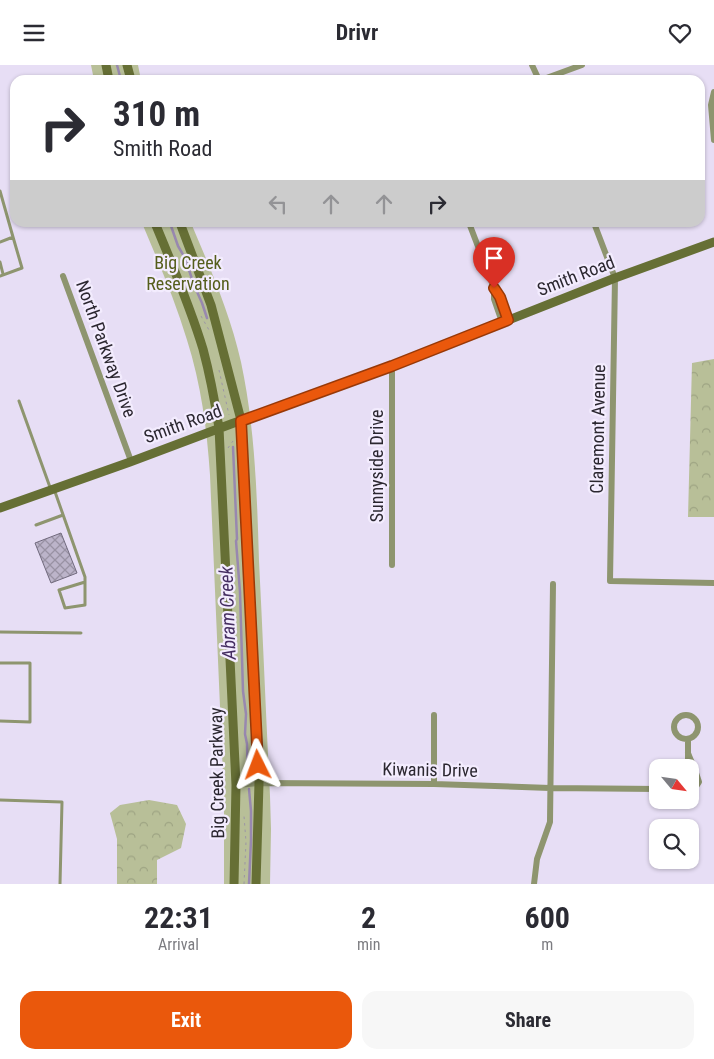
<!DOCTYPE html>
<html lang="en">
<head>
<meta charset="utf-8">
<style>
  :root { --surface:#fff; --page:#f7f7f7; --text:#2b2b33; --muted:#7c7c81; --accent:#ea580c }
  body { margin:0; font-family:"Roboto Condensed",sans-serif; background:var(--page); color:var(--text); height:100vh; display:flex; flex-direction:column; font-size:19px; white-space:nowrap }
  * { box-sizing:border-box; margin:0 }
  p { font-size:16px; color:var(--muted) }
  .icon { flex:none; width:28px; height:28px; fill:none; stroke:currentColor; stroke-width:2; stroke-linecap:round; stroke-linejoin:round }
  .map { position:relative; height:819px; overflow:hidden }
  .panel { display:flex; flex-direction:column; background:var(--surface); flex:1 }
  .panel>* { flex:none }
  .hud { position:absolute; left:10px; top:10px; width:695px; height:152px; border-radius:15px; box-shadow:0 1px 4px #0004; background:#fff; color:var(--text); overflow:hidden }
  .needle { width:32px; rotate:119deg }
  .buttons { position:absolute; left:649px; top:694px; display:grid; gap:10px }
  .buttons a { display:grid; place-items:center; width:50px; height:50px; border-radius:10px; background:var(--surface); box-shadow:0 1px 4px #0004; font-size:25px }
  .pin { position:absolute; display:grid; place-items:center; width:42px; height:42px; color:#fff; margin:-51px -21px; border-radius:50% 50% 50% 0; rotate:-45deg; box-shadow:0 0 5px #0007 }
  .pin .icon { rotate:45deg }
  .me { position:absolute; width:55px; margin:-28px; rotate:357deg; stroke-linejoin:round; filter:drop-shadow(0 0 4px #0008) }
  .turn { display:flex; align-items:center; gap:18px; height:105px; padding:0 20px; font-size:22px }
  .turn .icon { width:65px; height:65px; stroke-width:2.5 }
  .turn b { display:block; font-size:35px; line-height:42px }
  .lanes { display:flex; align-items:center; height:48px; padding:0 20px; background:#0003; justify-content:center; gap:25px; direction:ltr }
  .lanes .off { opacity:.35 }
  .eta { display:flex; justify-content:space-evenly; align-items:center; height:85px; text-align:center }
  .eta b { font-size:30px; font-weight:700; line-height:35px }
  .cta { display:flex; gap:10px; margin-top:auto; padding:10px 20px }
  .cta a { flex:1; height:58px; border-radius:15px; background:var(--accent); color:#fff; font-size:20px; font-weight:700; line-height:58px; text-align:center }
  .cta a+a { background:var(--page); color:var(--text) }
  header { display:flex; justify-content:space-between; align-items:center; height:65px; padding:0 20px; background:var(--surface); font-size:22px; font-weight:700 }
  .map>svg:first-child { display:block }
</style>
</head>
<body>
<header><svg class="icon" aria-label="menu" viewBox="0 0 24 24"><path d="M4 6h16M4 12h16M4 18h16"/></svg>Drivr<svg class="icon" aria-label="heart" viewBox="0 0 24 24"><path d="M12 20l-8-8c-3-5 5-10 8-4 3-6 11-1 8 4z"/></svg></header>
<div class="map">
<svg width="714" height="819" viewBox="0 0 714 819">
  <defs>
    <pattern id="forest-crowns" width="20" height="18" patternUnits="userSpaceOnUse" patternTransform="scale(1.25)"><rect width="20" height="18" fill="#b8bf98"/><path d="M2 6a3 3 0 1 1 6 0M12 15a3 3 0 1 1 6 0" fill="none" stroke="#9ea483"/></pattern>
    <pattern id="building-cross-hatch" width="8" height="8" patternUnits="userSpaceOnUse" patternTransform="scale(1.25)"><rect width="8" height="8" fill="#bcb4ca"/><path d="M0 0l8 8M0 8l8-8" fill="none" stroke="#9992a4"/></pattern>
  </defs>
  <rect width="100%" height="100%" fill="#e7def5"/>
  <!-- forest -->
  <path fill="url(#forest-crowns)" d="M714,294V452H688L692,298Z
    M149,735L177,740L186,759L181,783L157,795V819H117V774L110,748L120,740Z"/>
  <!-- park -->
  <path fill="#b8bf98" d="M91,0H138L141,15H94Z
    M142,158H191C210,203 230,248 241,297C255,363 257,428 259,496C263,574 266,652 270,731L271,764L270,819H224V734L210,410C207,364 201,319 187,275C175,235 158,196 142,158Z"/>
  <g fill="none" stroke-linecap="round" stroke-linejoin="round">
    <!-- stream -->
    <path stroke="#9888af" stroke-width="2.5" d="M117,0L121,15
      M170,158L178,181L185,193L194,220L202,238L207,253
      M233,382L237,474L236,476L240,527L243,626L246,649L245,669L247,679L248,713
      M249,724L251,746V775L249,819"/>
  </g>
  <!-- building -->
  <path fill="url(#building-cross-hatch)" stroke="#716a7d" d="M61,468L77,508L51,518L35,478Z"/>
  <g fill="none" stroke-linecap="round" stroke-linejoin="round">
    <!-- path -->
    <path stroke="#9c95a6" stroke-width="1" stroke-dasharray="2.5 4" stroke-linecap="butt" d="M201,251L209,265
      M219,305L229,350
      M228,383L233,376
      M244,819L246,777L244,751"/>
    <!-- lane -->
    <path stroke="#8e956f" stroke-width="3" d="M0,126L13,172L0,177
      M0,197L3,209
      M0,211L22,203L13,172
      M19,336L51,425
      M54,424L85,512V540L65,543L59,525L85,517
      M36,460L63,450
      M0,567L81,568
      M0,598H30V657L0,656
      M0,735L62,737L60,819"/>
    <!-- street -->
    <path stroke="#8e956f" stroke-width="6" d="M532,0L539,15
      M541,15L582,0
      M714,27L711,40L714,75
      M469,158L494,223L500,232L508,255
      M594,158L615,213L610,516L714,518
      M63,211L131,396
      M494,224V234L502,257
      M392,301V500
      M674 662a12 12 0 1 1 24 0a12 12 0 1 1-24 0Z
      M688,688L696,708L699,717L692,728L690,729
      M688,702V674
      M434,719V650
      M236,720L259,718L434,719L550,723L658,724
      M534,819L537,794L550,757L553,519"/>
    <!-- secondary -->
    <path stroke="#666f35" stroke-width="9" d="M106,0L109,15
      M127,0L131,15
      M155,158C172,199 190,241 203,284C210,310 215,337 219,363L236,720L234,819
      M180,158L211,240L241,355L259,718L256,819
      M0,443L130,397L231,359L392,301L615,213L714,177"/>
  </g>
  <g fill="none" stroke-linecap="round" stroke-linejoin="round">
    <defs>
      <path id="route" d="M258,700L241,356L392,301L508,255L500,232L494,223"/>
    </defs>
    <!-- route casing -->
    <use href="#route" stroke="#983908" stroke-width="12"/>
    <!-- route -->
    <use href="#route" stroke="#ea580c" stroke-width="9"/>
  </g>
  <g text-anchor="middle" stroke-width="4.5" stroke-linejoin="round" paint-order="stroke">
    <!-- park labels -->
    <g font-size="18" fill="#555d1b" stroke="#f3ecfe">
      <text x="188" y="204">Big Creek<tspan x="188" dy="21">Reservation</tspan></text>
    </g>
    <!-- street labels -->
    <g font-size="18" fill="#2b2730" stroke="#f3ecfe">
      <text transform="translate(576 211) rotate(-21)" y="6">Smith Road</text>
      <text transform="translate(106 284) rotate(70)" y="6">North Parkway Drive</text>
      <text transform="translate(183 359) rotate(-20)" y="6">Smith Road</text>
      <text transform="translate(598 364) rotate(-89)" y="6">Claremont Avenue</text>
      <text transform="translate(377 401) rotate(-90)" y="6">Sunnyside Drive</text>
      <text transform="translate(430 705) rotate(1)" y="6">Kiwanis Drive</text>
      <text transform="translate(217 708) rotate(-91)" y="6">Big Creek Parkway</text>
    </g>
    <!-- water labels -->
    <g font-size="19" font-style="italic" fill="#452e61" stroke="#f3ecfe">
      <text transform="translate(227 548) rotate(-92)" y="7">Abram Creek</text>
    </g>
  </g>
</svg>
<div class="buttons">
<a><svg class="needle" viewBox="-14 -14 28 28"><path d="M0-13l5 13h-10z" fill="#e53935"/><path d="M0 13l5-13h-10z" fill="#7c7c81"/></svg></a>
<a><svg class="icon" aria-label="search" viewBox="0 0 24 24"><circle cx="10" cy="10" r="6"/><path d="M15 15l6 6"/></svg></a>
</div>
<div class="pin" style="left:494px;top:223px;background:#d93025"><svg class="icon" aria-label="arrive" viewBox="0 0 24 24"><path d="M6 21V4h12l-3 4 3 4H6"/></svg></div>
<svg class="me" style="left:258px;top:700px" viewBox="-20 -20 40 40"><path d="M0-17L14 15 0 8-14 15z" fill="#ea580c" stroke="#fff" stroke-width="4"/></svg>
<div class="hud">
<div class="turn"><svg class="icon" aria-label="right" viewBox="0 0 24 24"><path d="M7 20v-9h11M14 6l5 5-5 5"/></svg><div><b>310 m</b>Smith Road</div></div>
<div class="lanes"><svg class="icon off" aria-label="left" viewBox="0 0 24 24"><path d="M17 20v-9H6M10 6l-5 5 5 5"/></svg><svg class="icon off" aria-label="ahead" viewBox="0 0 24 24"><path d="M12 20V5M6 11l6-6 6 6"/></svg><svg class="icon off" aria-label="ahead" viewBox="0 0 24 24"><path d="M12 20V5M6 11l6-6 6 6"/></svg><svg class="icon" aria-label="right" viewBox="0 0 24 24"><path d="M7 20v-9h11M14 6l5 5-5 5"/></svg></div>
</div>
</div>
<section class="panel">
<div class="eta">
<div><b>22:31</b><p>Arrival</p></div>
<div><b>2</b><p>min</p></div>
<div><b>600</b><p>m</p></div>
</div>
<div class="cta"><a>Exit</a><a>Share</a></div>
</section>
</body>
</html>
